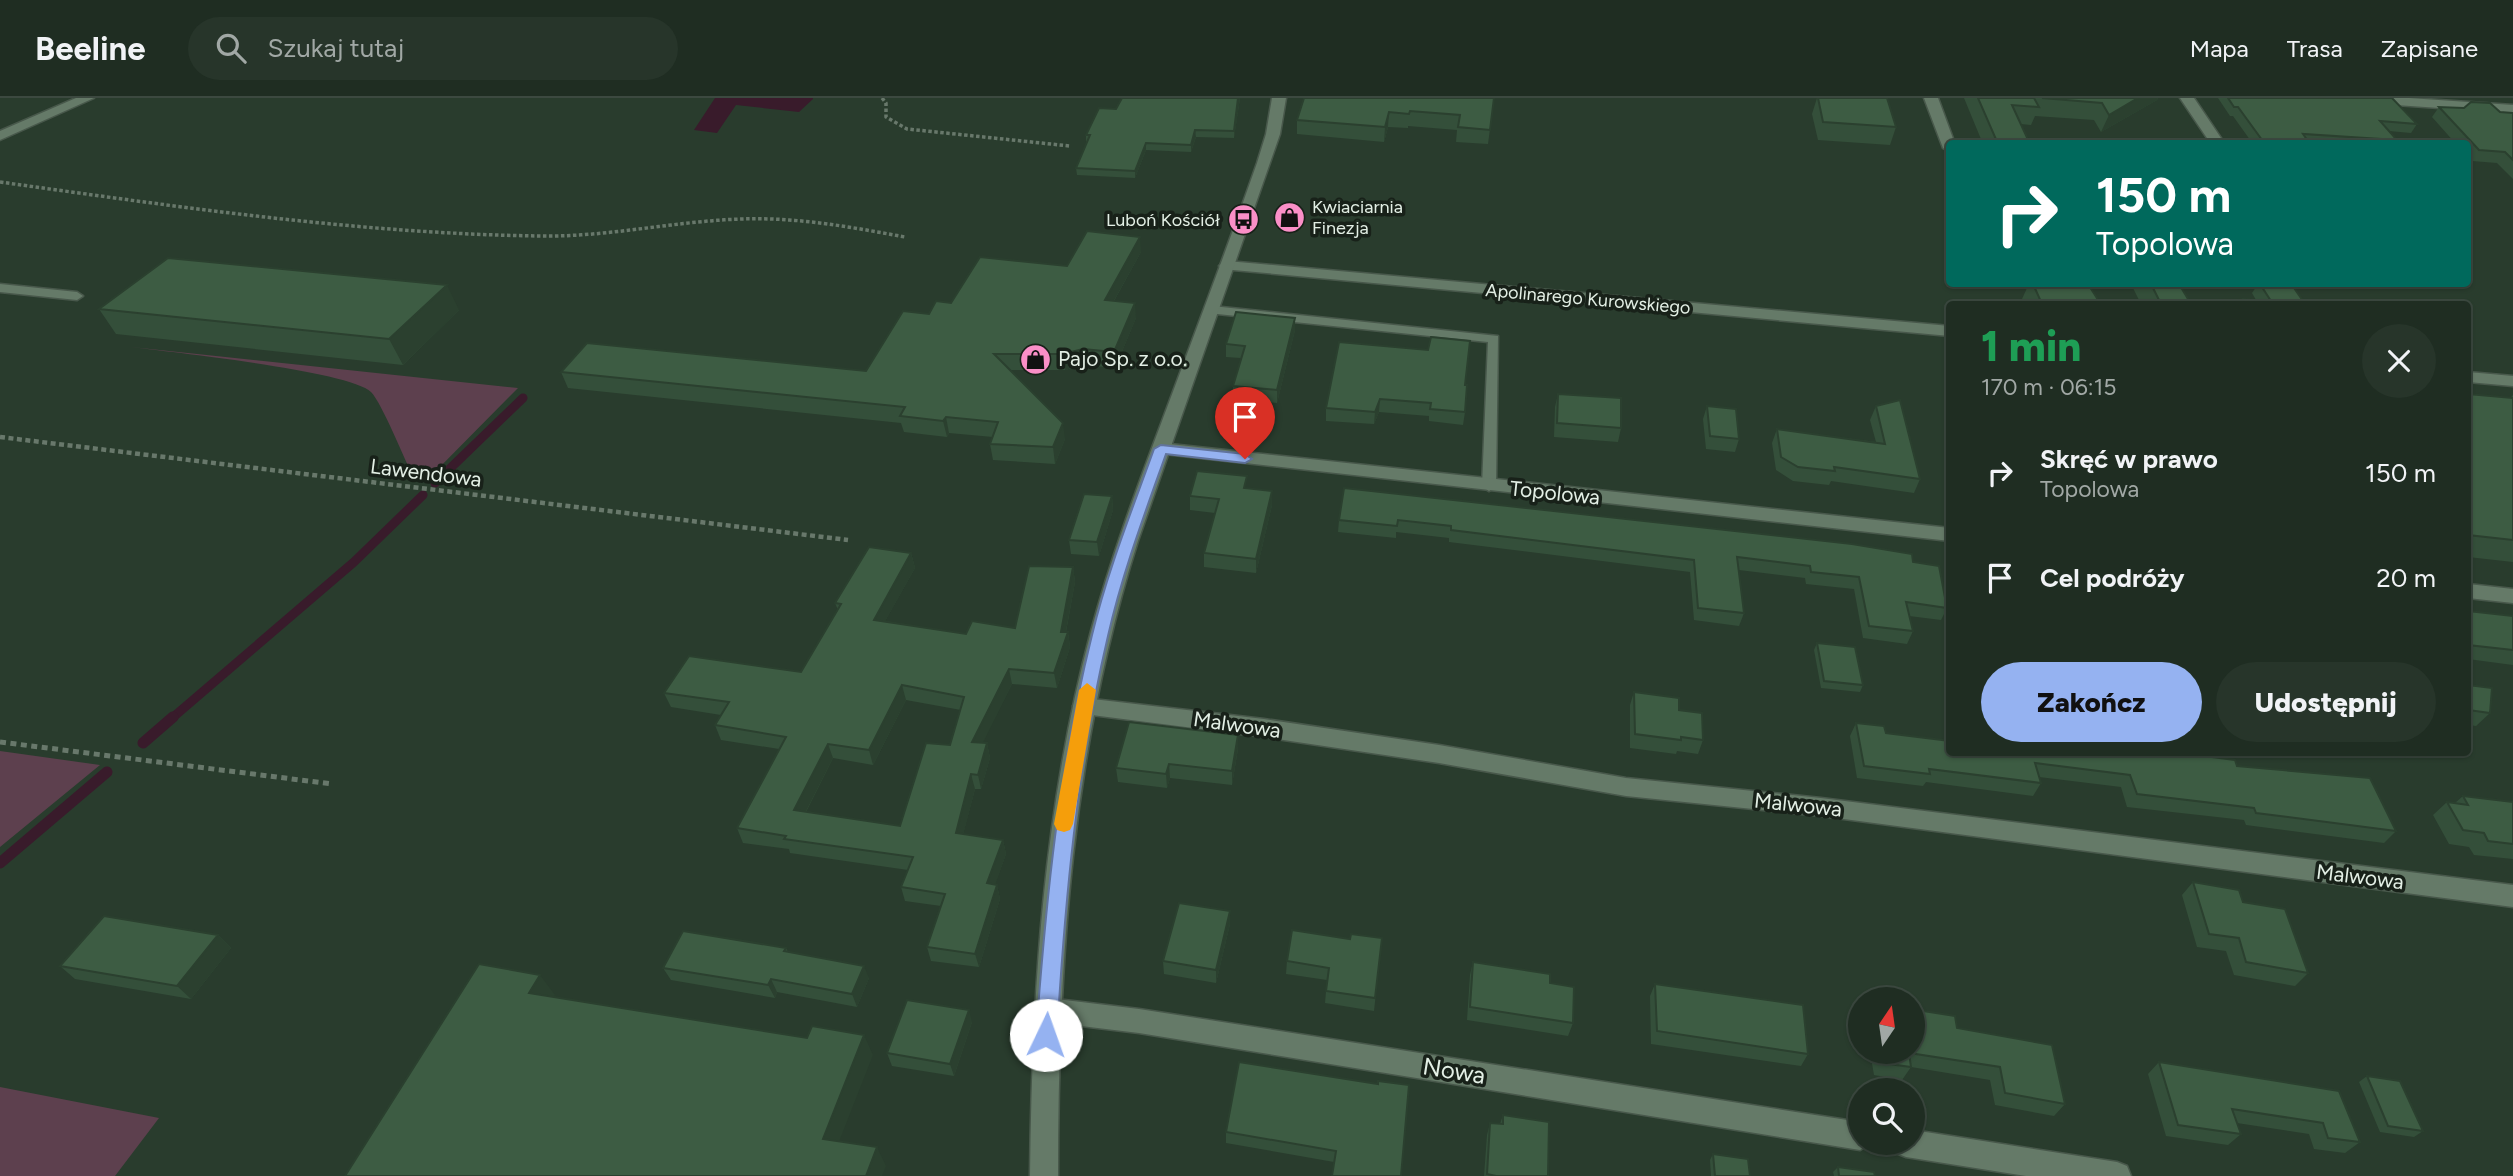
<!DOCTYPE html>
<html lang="pl">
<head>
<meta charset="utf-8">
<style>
  :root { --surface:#1f2d22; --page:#27352a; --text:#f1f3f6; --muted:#a1a8a5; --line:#3c4940; --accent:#95b2f1 }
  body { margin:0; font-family:Figtree,sans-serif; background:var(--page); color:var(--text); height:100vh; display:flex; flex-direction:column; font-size:26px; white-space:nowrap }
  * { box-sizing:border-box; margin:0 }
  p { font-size:23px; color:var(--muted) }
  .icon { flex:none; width:38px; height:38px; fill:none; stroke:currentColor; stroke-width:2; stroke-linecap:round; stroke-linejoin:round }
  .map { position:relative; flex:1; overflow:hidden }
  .panel { position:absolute; left:1946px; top:203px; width:525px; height:455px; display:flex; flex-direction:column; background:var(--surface); border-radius:7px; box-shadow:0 2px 5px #0004,0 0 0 2px var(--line) }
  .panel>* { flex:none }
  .guide { position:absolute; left:1946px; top:42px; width:525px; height:147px; border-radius:7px; box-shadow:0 2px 5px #0004,0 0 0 2px var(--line); background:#00695c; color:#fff; overflow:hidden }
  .needle { width:46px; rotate:13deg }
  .controls { position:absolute; left:1848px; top:889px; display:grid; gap:14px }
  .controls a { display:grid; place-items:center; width:77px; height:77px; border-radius:50%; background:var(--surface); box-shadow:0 2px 5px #0004,0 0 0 2px var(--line); font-size:35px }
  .pin { position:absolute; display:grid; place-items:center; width:60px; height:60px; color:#fff; margin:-72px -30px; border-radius:50% 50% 50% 0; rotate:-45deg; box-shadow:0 0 7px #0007 }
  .pin .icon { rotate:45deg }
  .me { position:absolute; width:77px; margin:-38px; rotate:3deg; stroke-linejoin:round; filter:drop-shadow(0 0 5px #0008) }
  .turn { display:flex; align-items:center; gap:24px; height:147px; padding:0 35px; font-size:32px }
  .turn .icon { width:91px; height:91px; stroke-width:2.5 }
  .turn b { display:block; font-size:49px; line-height:60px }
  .round { display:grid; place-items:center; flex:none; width:74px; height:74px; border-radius:37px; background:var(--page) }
  .head { display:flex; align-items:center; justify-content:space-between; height:119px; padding:0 35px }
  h1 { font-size:42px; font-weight:800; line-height:52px; color:#1e9e55 }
  .cta { display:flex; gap:14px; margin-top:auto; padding:14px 35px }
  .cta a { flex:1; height:80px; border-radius:42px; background:var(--accent); color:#111; font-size:28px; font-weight:800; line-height:80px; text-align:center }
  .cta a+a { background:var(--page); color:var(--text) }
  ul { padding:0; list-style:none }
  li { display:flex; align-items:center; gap:21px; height:105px; padding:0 35px }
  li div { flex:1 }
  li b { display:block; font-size:26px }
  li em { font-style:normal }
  header { display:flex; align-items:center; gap:42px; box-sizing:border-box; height:98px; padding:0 35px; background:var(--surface); border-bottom:2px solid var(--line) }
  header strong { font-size:33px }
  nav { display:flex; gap:38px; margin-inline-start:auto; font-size:24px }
  .search { width:490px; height:63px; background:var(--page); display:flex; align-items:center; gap:18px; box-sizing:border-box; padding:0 24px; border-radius:38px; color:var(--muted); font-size:26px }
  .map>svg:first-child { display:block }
</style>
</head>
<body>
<header>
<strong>Beeline</strong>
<div class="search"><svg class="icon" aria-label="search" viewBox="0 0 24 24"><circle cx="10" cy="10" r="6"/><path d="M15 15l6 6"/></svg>Szukaj tutaj</div>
<nav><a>Mapa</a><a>Trasa</a><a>Zapisane</a></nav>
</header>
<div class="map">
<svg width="2513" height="1078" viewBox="0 0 2513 1078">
  <rect width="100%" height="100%" fill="#293c2d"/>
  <!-- green -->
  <path fill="#5d404e" d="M131,249L518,290L427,382L414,380C405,363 382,305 371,294C351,273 170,254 131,249Z
    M0,653L100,667L0,749Z
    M0,989L159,1020L115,1078H0Z"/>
  <!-- water -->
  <path fill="#391b2b" d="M715,0H813V1L799,14L736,7L717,35L694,32Z"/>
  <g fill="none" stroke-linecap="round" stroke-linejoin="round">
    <!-- stream-far1 -->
    <path stroke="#391b2b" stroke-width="9" d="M435,385L523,300
      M171,621L354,464L423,397"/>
    <!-- stream -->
    <path stroke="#391b2b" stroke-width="11" d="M143,645L173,619
      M0,765L107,674"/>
    <defs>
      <path id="lane" d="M0,186L77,194L83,198L77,202L0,194Z
        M1212,208L1498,238L1496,388L1489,393L1482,388L1488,244L1208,215L1206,212Z"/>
      <path id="street" d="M1924,0H1938L1955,46H1950V54L1943,50Z
        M2180,0H2194L2225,46H2211Z
        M2345,0H2409L2513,7V15L2352,4Z
        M1227,163L1950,228V238L1222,171L1219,168L1222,165Z
        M2468,274L2513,278V288L2468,284Z
        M1161,345L1950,430V443L1155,355L1152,351Z
        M2468,486L2513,491V505L2468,500Z
        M1084,600L1264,621L1439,647L1626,680L1821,700L2513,787V809L1821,718L1626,698L1439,665L1264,639L1084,616L1076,614L1073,608L1076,602Z
        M1048,900L1139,911L1860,1024V1045H1871L1860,1052L1139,935L1048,924L1039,921L1035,912L1039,903Z
        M1913,1032L2117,1064L2127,1068L2131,1078H2026L1906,1059L1896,1055L1892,1045H1913Z"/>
      <path id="secondary" d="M76,0H94L0,42V33Z
        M1272,0H1286L1280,36L1138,443C1072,649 1058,862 1058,1078H1030C1032,894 1043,712 1091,533C1110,462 1136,392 1162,323C1194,237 1227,151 1257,65L1266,36Z"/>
    </defs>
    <!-- lane casing -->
    <use href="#lane" stroke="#48584b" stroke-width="3"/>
    <!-- street casing -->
    <use href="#street" stroke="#48584b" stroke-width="3"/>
    <!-- secondary casing -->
    <use href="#secondary" stroke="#48584b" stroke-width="3"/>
    <!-- path-far2 -->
    <path stroke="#68786b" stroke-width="3.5" stroke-dasharray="3.5 2.5" stroke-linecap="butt" d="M882,0L886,5V19L907,31L1070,48
      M0,84C179,109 361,136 542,138C609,139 675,123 742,121C797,119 851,129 905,139"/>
    <!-- path-far1 -->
    <path stroke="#68786b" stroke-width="4.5" stroke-dasharray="5 3.5" stroke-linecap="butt" d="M0,339L848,442"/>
    <!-- path -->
    <path stroke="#68786b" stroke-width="5" stroke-dasharray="6 4.5" stroke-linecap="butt" d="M0,644L332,686"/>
    <!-- lane -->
    <use href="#lane" fill="#657a68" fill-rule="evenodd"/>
    <!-- street -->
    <use href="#street" fill="#657a68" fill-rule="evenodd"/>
    <!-- secondary -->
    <use href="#secondary" fill="#657a68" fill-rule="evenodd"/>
  </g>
  <!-- wall -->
  <path fill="#344f3a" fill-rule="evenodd" d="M1122,0H1240L1234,40L1196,39L1191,54L1146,52L1135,80L1077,77L1076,70L1087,44H1086V37L1116,11Z
    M1494,0L1488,46L1456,44L1457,32L1408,28V30L1388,29L1384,44L1297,36V22Z
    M1817,0H1887L1896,29L1890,47L1818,42L1812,16Z
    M1964,0H2158L2157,2L2101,34L2094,22L2035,18L2031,27L2021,26L2030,46H1983Z
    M2218,0H2392L2417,26L2411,35L2389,33L2397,42L2395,46H2253L2233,18H2230Z
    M2439,9L2513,15V81L2497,65L2472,63L2468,58V46H2456L2432,19Z
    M1141,154L1114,203L1136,220L1115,270L1084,267L1065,272H1010L1065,341L1055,366L993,362L990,346L993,339L949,335L947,339L904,334L901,325L568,290L561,274L866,273L929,216L951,205L1067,168Z
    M2025,186H2088L2100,205L2099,206H2025L2022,201L2027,190Z
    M2131,186H2179L2191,206H2141Z
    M2258,186H2278L2305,206H2239L2243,201L2256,202L2252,195Z
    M99,211L459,212L403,267L116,236Z
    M1295,220V232L1277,305L1233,300V288L1241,260L1226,259V246Z
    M1465,287V314L1463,327L1429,323V318L1379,314L1374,326L1326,323V310Z
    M1558,296L1621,330L1618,344L1554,339L1555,309Z
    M2468,296L2510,300L2513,297V464L2468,459Z
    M1707,308L1739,341L1735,354L1706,351L1703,321Z
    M1876,308L1920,381L1914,395L1831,383L1829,387L1793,383L1776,372L1772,345L1777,331L1876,344L1870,322Z
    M1247,390L1272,407L1256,475L1204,469V455L1215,415L1190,412V398Z
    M1344,390L1913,464L1947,510L1941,522L1909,518L1913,533L1907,546L1863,540L1854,491L1806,486L1805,480L1739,472L1744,515L1739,528L1694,522L1690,474L1449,444V440L1396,434V440L1338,434L1339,422Z
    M1112,398L1113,412L1099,458L1071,456L1069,442Z
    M911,455L915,470L885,523L966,536L1015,530L1073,469L1075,484L1066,534H1068L1070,549L1057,590L1012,586L982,645H987L990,660L981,691H975L963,736L1003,742L1006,756L995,786L997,787L1000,801L979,869L931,863L927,849L941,808L905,803L901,789L908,772L790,755L789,751L743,745L737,730L779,651L721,642L715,627L721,617L671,609L664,595L801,574L838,512L835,505ZM906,602L961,612L950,647L900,728L806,714L833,660L873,667Z
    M2468,513L2513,518V567L2468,561Z
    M1817,545L1863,587L1860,594L1821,590L1814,552Z
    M2468,587L2490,615L2476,628L2468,627Z
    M1634,594L1679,612L1703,642L1698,656L1677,653L1676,656L1630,650V607Z
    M1856,625L1886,635L1950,643L2237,668L2396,733L2384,745L2246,727L2244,722L2127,709L2121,689L2039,679L2041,685L2033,698L1926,684L1923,688L1857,680L1850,638Z
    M1238,651L1232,687L1170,680L1167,690L1118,684L1116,670Z
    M2463,698L2513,704V761L2474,757L2469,749L2449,746L2433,717L2447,704L2455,705Z
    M2193,784L2243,804L2308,875L2295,888L2234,877L2226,853L2197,849L2182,797Z
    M1230,813V826L1216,885L1164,876L1163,863Z
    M218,837L231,850L191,901L75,881L60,868Z
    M1382,840L1374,913L1325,905L1327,882L1286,876L1287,863L1350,841Z
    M786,850L788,854L869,880L857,909L777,894L775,900L671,882L663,870Z
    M1473,864L1550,885L1573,925L1568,938L1467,922L1470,877Z
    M1655,886L1808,956L1801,968L1651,946L1650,898Z
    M1917,912L1957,930L2065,1006L2054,1018L1995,1007L1990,982L1911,969L1902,982L1874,977L1870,954H1913V919Z
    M972,924L954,978L892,968L887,955Z
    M2159,964L2339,993L2360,1044L2345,1055L2314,1051L2309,1036L2237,1025L2241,1036L2228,1047L2166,1038L2148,976Z
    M2367,978L2423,1033L2414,1039L2380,1034L2359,984Z
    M1378,986L1409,987L1334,1064L1226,1045V1034Z
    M1503,1017L1548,1078H1484L1487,1037L1490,1025L1500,1026Z
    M1713,1056L1750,1078H1711L1710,1062Z
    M1838,1069L1875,1078H1834L1833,1074Z"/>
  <!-- shaded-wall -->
  <path fill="#2b402f" d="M1238,0H1240L1234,40V33Z
    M2138,0H2158L2157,2L2101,34L2109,17Z
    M1389,14L1388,29L1384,44L1385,29Z
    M1195,32L1196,39L1191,54V47Z
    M1146,45V52L1135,80V73Z
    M1140,139L1141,154L1106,217L1105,202Z
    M447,187L459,212L403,267L389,241Z
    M1135,205L1136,220L1115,270L1114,254Z
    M1295,220V232L1277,305V292Z
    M1083,251L1084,267L1065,272L1063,256Z
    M1380,301L1379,314L1374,326L1375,314Z
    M946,319L949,335L947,339L943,323Z
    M1063,325L1065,341L1055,366L1053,349Z
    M1272,393V407L1256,475V461Z
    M1112,398L1113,412L1099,458L1097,444Z
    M911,455L915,470L878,536L874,522Z
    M1073,469L1075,484L1064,544L1068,534L1070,549L1057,590L1054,575Z
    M1009,571L1012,586L976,659L972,644Z
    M902,587L906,602L873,667L869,652Z
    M1238,637V651L1232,687V673Z
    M987,645L990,660L981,691L978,677Z
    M828,646L833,660L799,727L794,712Z
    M1169,666L1170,680L1167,690L1166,676Z
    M971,676L975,691L960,749L956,735Z
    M1003,742L1006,756L991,799L987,785Z
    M997,787L1000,801L979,869L975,856Z
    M1230,813V826L1216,885V872Z
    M218,837L231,850L191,901L177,888Z
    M864,868L869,880L857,909L852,896Z
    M540,877L555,897L544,915L529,895Z
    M771,881L777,894L775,900L768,887Z
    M969,912L972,924L954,978L950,966Z
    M864,937L873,957L833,1059L823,1041Z
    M877,1049L886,1068L882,1078H866Z"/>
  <!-- building -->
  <path fill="#3d5c43" stroke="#2b402f" stroke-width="2" fill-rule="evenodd" d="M1122,0H1238L1234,33L1195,32L1191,47L1146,45L1135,73L1076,70L1090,37H1086L1099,10L1116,11Z
    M1304,0H1494L1490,32L1458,29L1460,17L1410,13L1409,16L1389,14L1385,29L1297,22Z
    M1818,0H1887L1896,29L1823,24Z
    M1978,0H2034L2039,9L2012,7L2030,46H1998Z
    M2042,0H2138L2109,17L2102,5Z
    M2228,0H2392L2417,26L2380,23L2397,42L2303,36L2310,46H2265L2238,9H2234Z
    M2471,4L2490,5L2500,14L2513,15V62L2505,54L2479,52L2439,9L2464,10Z
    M1087,133L1140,139L1105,202L1135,205L1114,254L1083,251L1063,256H994L1063,325L1053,349L990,346L998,324L946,319L943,323L900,318L905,309L561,274L587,245L866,273L903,213L929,216L936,203L951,205L980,159L1067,168Z
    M168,160L447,187L389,241L99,211Z
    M2033,186H2088L2100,205L2078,203L2080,206H2042Z
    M2151,186H2179L2191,206L2160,204Z
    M2260,186L2292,187L2305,206H2282L2281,204L2271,203Z
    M2243,201L2281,204L2282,206H2246Z
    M1236,214L1295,220L1277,292L1233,288L1245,248L1226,246Z
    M1431,239L1470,243L1465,287H1467L1465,314L1430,311L1431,305L1380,301L1375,314L1326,310L1339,244L1428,252Z
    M1558,296L1621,300V330L1557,325Z
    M2468,296L2513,300V442L2468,437Z
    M1900,302L1920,381L1834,369L1835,373L1798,369L1781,359L1777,331L1885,346L1876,308Z
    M1707,308L1736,311L1739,341L1710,338Z
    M1197,373L1247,378L1244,390L1272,393L1256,461L1204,455L1219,401L1190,398Z
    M1344,390L1852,446L1912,456L1913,464L1939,468L1947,510L1906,504L1913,533L1869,528L1859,479L1811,474L1810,468L1737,459L1744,515L1698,510L1694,462L1451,432V428L1398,422L1397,428L1339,422Z
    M1084,396L1112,398L1097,444L1069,442Z
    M869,449L911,455L874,522L966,536L972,523L1015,530L1029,468L1073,469L1061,534H1068L1054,575L1009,571L972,644L987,645L978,677L971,676L956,735L1003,742L987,785L997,787L975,856L927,849L945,796L901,789L913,759L784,741L786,738L737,730L786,639L715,627L729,604L664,595L689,558L801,574L841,506L835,505ZM902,587L964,599L950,647L926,645L900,728L794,712L828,646L869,652Z
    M2468,513L2513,518V552L2468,547Z
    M1817,545L1855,549L1863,587L1824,583Z
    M2468,587L2492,590L2490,615L2468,612Z
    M1634,594L1679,600V612L1702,615L1703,642L1681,639V642L1635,636Z
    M1129,624L1238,637L1232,673L1169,666L1166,676L1116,670Z
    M1856,625L1884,628L1886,635L1950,643V654H2173L2235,662L2237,668L2370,680L2396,733L2256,715L2254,710L2137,696L2130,677L2035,665L2041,685L1929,671L1930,676L1864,668Z
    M2463,698L2513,704V746L2488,743L2484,735L2463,732L2447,704L2468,707Z
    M2193,784L2239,792L2243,804L2285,811L2308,875L2246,864L2239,840L2209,836Z
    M1179,805L1230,813L1216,872L1163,863Z
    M104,818L218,837L177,888L60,868Z
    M1292,832L1350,841L1351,836L1382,840L1375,900L1326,893L1329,870L1287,863Z
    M683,833L786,850L784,853L864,868L852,896L771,881L768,887L663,870Z
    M1473,864L1550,876V885L1574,889L1573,925L1470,909Z
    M479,866L540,877L529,895L807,940L812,928L864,937L823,1041L877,1049L866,1078H345Z
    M1655,886L1803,907L1808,956L1657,933Z
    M907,902L969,912L950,966L887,955Z
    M1917,912L1955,918L1957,930L2052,947L2065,1006L2005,995L2000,969L1909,955L1911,969L1882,965L1881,954H1913V925L1919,926Z
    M1239,964L1378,986V983L1409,987L1401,1078H1332L1336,1053L1226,1034Z
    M2159,964L2339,993L2360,1044L2328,1040L2323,1025L2232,1011L2241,1036L2178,1027Z
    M2367,978L2400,983L2423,1033L2388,1028Z
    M1503,1017L1549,1024L1548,1078H1496L1487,1076L1490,1025L1503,1026Z
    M1713,1056L1748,1061L1750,1078H1715Z
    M1838,1069L1874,1074L1875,1078H1839Z"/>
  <!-- route -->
  <path fill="#95b2f1" stroke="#61749d" stroke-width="2" d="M1161,347L1245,356L1252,361L1245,365L1166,356C1145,415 1122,476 1108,538C1077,669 1065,802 1057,937L1054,944L1046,946L1039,944L1036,937C1046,802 1059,669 1092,537C1107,474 1132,412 1154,351Z"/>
  <!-- slow -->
  <path fill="#f59e0b" d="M1087,585L1096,592L1073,726L1070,732L1064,734L1057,732L1054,726L1079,592Z"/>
  <!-- icons -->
  <defs>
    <symbol id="shop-disc" viewBox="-11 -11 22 22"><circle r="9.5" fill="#fa8fc7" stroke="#182119"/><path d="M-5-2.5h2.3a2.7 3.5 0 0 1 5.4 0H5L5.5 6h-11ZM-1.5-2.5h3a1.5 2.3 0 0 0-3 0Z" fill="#111"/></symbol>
    <symbol id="bus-disc" viewBox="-11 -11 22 22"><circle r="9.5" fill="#fa8fc7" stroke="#182119"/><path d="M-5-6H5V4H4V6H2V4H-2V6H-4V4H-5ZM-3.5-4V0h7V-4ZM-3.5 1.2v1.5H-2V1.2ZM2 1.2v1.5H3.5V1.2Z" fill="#111"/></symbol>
  </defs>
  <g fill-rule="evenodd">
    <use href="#shop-disc" x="1272" y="102" width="35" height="35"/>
    <use href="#bus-disc" x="1226" y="104" width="35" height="35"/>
    <use href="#shop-disc" x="1018" y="244" width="35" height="35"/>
  </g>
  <g text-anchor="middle" stroke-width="7" stroke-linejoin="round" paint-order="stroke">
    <!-- far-poi labels -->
    <g font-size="18" fill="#e3efe5" stroke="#182119" text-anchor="start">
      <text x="1312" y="115">Kwiaciarnia<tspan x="1312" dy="21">Finezja</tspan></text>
      <text x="1220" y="128" text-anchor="end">Luboń Kościół</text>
    </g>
    <!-- far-street labels -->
    <g font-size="18" fill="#e3efe5" stroke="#182119">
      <text transform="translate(1588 201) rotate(5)" y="6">Apolinarego Kurowskiego</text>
    </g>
    <!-- poi labels -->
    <g font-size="21" fill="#e3efe5" stroke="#182119" text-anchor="start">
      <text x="1058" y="268">Pajo Sp. z o.o.</text>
    </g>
    <!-- street labels -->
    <g font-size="21" fill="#e3efe5" stroke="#182119">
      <text transform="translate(426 375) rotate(7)" y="7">Lawendowa</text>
      <text transform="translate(1555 395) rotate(6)" y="7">Topolowa</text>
      <text transform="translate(1237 627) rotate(8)" y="7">Malwowa</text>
      <text transform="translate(1798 707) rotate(6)" y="7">Malwowa</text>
      <text transform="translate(2360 779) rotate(7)" y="7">Malwowa</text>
    </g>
    <!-- near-street labels -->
    <g font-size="24" fill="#e3efe5" stroke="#182119">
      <text transform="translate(1454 973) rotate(9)" y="8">Nowa</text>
    </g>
  </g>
</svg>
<div class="controls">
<a><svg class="needle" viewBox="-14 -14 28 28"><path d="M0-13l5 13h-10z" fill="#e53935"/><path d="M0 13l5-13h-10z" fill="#a1a8a5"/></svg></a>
<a><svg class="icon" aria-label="search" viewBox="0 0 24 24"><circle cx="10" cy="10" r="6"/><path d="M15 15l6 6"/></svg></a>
</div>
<div class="pin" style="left:1245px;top:361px;background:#d93025"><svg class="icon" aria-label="arrive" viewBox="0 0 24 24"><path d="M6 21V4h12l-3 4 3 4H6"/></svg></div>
<svg class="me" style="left:1046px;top:937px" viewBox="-20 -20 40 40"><circle r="19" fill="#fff"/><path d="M0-13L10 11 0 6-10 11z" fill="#95b2f1"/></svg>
<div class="guide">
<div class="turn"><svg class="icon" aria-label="right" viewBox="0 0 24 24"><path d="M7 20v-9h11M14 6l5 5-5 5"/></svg><div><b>150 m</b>Topolowa</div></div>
</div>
<section class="panel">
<div class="head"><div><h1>1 min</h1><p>170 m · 06:15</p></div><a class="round"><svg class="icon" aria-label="close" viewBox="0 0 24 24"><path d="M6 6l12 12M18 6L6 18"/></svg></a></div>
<ul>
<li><svg class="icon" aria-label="right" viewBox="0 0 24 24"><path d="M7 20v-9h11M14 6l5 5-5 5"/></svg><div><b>Skręć w prawo</b><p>Topolowa</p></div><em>150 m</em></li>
<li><svg class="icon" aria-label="arrive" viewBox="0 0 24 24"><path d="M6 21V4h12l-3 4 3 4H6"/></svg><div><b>Cel podróży</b></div><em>20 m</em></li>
</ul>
<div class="cta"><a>Zakończ</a><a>Udostępnij</a></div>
</section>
</div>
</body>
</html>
